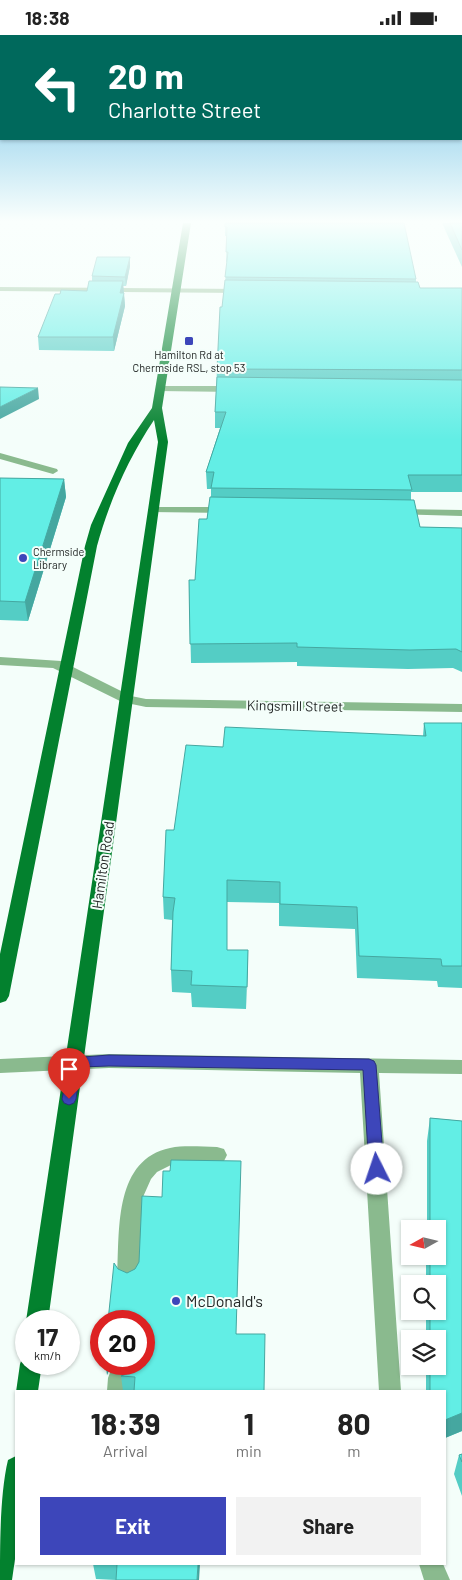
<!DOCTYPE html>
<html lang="en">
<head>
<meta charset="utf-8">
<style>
  :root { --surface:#fff; --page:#f2f2f2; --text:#222; --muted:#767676; --accent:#3d46ba }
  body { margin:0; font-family:Barlow,sans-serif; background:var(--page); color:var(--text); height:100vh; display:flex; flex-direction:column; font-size:19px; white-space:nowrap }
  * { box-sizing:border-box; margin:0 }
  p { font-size:16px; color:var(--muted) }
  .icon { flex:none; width:28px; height:28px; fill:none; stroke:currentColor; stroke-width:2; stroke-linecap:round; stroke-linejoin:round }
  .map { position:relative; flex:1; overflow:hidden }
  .side { position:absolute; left:15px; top:1355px; width:431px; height:175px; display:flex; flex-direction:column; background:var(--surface); border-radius:0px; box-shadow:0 1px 4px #0004 }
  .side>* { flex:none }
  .banner { position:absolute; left:0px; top:0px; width:462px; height:105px; box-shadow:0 1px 4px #0004; background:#00695c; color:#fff; overflow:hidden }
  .needle { width:32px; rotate:262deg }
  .controls { position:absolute; left:401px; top:1185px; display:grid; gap:10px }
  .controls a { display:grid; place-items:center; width:45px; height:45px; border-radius:0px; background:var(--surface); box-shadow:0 1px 4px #0004; font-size:25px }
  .speed { position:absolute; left:15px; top:1275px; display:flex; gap:10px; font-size:25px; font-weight:700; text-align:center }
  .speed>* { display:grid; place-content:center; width:65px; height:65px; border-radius:50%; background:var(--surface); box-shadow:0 1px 4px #0004; line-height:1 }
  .speed small { font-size:12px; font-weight:400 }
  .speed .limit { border:8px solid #d22; background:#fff; color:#111 }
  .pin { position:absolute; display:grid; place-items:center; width:42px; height:42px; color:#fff; margin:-51px -21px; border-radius:50% 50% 50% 0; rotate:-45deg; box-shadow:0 0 5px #0007 }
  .pin .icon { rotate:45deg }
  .me { position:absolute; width:55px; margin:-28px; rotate:356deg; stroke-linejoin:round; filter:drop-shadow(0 0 4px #0008) }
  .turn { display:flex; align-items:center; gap:18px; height:105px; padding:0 25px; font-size:22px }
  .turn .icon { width:65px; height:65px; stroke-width:2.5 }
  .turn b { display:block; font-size:35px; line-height:42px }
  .eta { display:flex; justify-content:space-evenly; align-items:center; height:85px; text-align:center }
  .eta b { font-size:30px; font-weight:700; line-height:35px }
  .action { display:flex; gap:10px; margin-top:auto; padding:10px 25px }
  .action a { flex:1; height:58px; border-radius:0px; background:var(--accent); color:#fff; font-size:20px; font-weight:700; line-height:58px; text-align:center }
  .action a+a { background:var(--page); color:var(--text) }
  .status { display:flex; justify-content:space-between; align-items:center; height:35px; padding:0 25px; background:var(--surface); direction:ltr }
  .status svg { height:14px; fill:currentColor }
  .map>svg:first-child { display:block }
</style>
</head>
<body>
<div class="status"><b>18:38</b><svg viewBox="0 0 49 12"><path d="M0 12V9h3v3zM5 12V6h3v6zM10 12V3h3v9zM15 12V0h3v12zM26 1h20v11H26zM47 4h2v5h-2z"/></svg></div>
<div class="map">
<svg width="462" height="1545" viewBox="0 0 462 1545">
  <rect width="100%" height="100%" fill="#f4fefa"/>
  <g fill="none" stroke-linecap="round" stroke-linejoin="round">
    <!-- minor -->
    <path fill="#8aba8e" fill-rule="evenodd" d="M0,252L243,254L247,256L243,258L0,256Z
      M161,351H236L241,354L236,357L158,356V352Z
      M0,418L57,434L58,436L53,439L0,424Z
      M154,472H228L234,475L228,478L150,477L148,475L150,473Z
      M396,474L462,475V481L392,479L390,477Z
      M0,622L61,626L131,661L146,664L462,669V677L146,672L122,667L53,633L0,630Z
      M109,1019L462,1025V1039L379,1038L401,1356H379L360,1038L109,1033L0,1038V1024Z
      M217,1112L224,1114L227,1120L224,1126L217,1128L173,1129L157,1137L151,1144L143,1162L139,1245L135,1252L128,1255L121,1252L117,1245C120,1200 112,1125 170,1113C185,1110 202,1112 217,1112Z
      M119,1332L127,1335L130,1343L129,1356H107L108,1343L111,1335Z
      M419,1529H443L450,1545H424Z"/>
    <!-- major -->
    <path fill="#03812e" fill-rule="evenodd" d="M183,188H191L162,373L168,407L48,1286H26L148,475L158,407L154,385C129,422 109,467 97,511L9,961L6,966L0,968V919L85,511L91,490L128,408L152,373Z
      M26,1320V1329H42L38,1356L16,1357L20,1329L23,1321Z
      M16,1421V1517L12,1545H0C0,1509 0,1458 8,1425Z"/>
  </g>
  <!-- wall -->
  <path fill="#54cdc5" d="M225,188L416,244V247L420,253H462V457H411V465L420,492L462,493V637L453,633L408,634L297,631V627L191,628L189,545H195L211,462V454H207L206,437L220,393H215V377L217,334L227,227H226L227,201H225Z
    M442,188H462V232Z
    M130,222V231L126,251H123L125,271L114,316L39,315L38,302L60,259L87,256L92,246V241Z
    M0,443L64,444L66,462L28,586L0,585Z
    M424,688H462V953L438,952L437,946L357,943L355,894L279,891V868L227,867V915H248L246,974L192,972L191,958L172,957L171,935L172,885L164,884L163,862L174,795L223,712L423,701Z
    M430,1083L462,1086V1396L445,1403V1356H426V1331H438V1304H426V1276H438V1249H426V1221H438V1194H427V1106Z
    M118,1234L237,1299L264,1356H123L121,1341L129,1338V1334L118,1330L110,1333L107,1340L106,1329H144Z
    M462,1419V1461L454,1439L459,1420Z
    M93,1529H200L116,1545L96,1544Z"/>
  <!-- shaded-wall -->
  <path fill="#45a7a0" d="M130,222V231L126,251L125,242Z
    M123,246L124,259L120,258Z
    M124,258L125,271L114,316L113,302Z
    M38,353L39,364L0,384V372Z
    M64,444L66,462L28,586L25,567Z
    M248,915V937L246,974L247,952Z
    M106,1329H118V1330L110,1333L107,1340Z
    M462,1378V1396L445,1403V1385Z
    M198,1529H200L199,1545H197Z"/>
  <!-- building -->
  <path fill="#62eee5" stroke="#45a7a0" d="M225,188H404L416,244L225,242L228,217H226L227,192H225Z
    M450,188H462V215Z
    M97,222H130L125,242L92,241Z
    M225,245L418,247L420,253H462V335L217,334L220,272H222Z
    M89,246H123L120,258H124L113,302H38L55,259H60L61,255L87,256Z
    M217,342L462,345V440H408L412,455L211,453L214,437H206L226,377H215Z
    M0,352L38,353L0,372Z
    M0,443L64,444L25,567L0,566Z
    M210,462L414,465L420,492L462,493V617L456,614L410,615L297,612V608L190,609L189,545H195L199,484H207Z
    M424,688H462V931H442L441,924L359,921L357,872L280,869V847L227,845V915H248L247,952L191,950L192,936L171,935L173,877L175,863L163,862L166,795H174L186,710L223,712L225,692L426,701Z
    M430,1083L462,1086V1378L445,1385V1356H430V1331H438V1304H430V1276H438V1249H430V1221H438V1194H430Z
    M171,1125L241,1126L236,1299H265L264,1356H134L135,1342L121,1341L129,1338L130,1329H144V1286H108L114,1228L118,1234L127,1238L135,1234L139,1227L142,1161L162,1162L163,1136H170Z
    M462,1419V1427L459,1420Z
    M117,1529H198L197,1545H116Z"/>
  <!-- sky -->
  <linearGradient id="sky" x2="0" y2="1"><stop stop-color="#5fbae3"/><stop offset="0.46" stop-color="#fafffd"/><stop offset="1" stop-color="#fafffd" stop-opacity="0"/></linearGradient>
  <rect width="462" height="405" fill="url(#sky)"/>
  <!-- route -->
  <path fill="#3d46ba" stroke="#282e79" d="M109,1020L369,1024L374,1026L376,1030L384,1134L382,1139L377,1141L371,1139L369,1134L363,1035L109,1031L81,1032L76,1064L74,1068L69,1070L64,1068L62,1064L70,1023Z"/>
  <!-- markers -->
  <g fill="#3d46ba" stroke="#f4fefa" stroke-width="2">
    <rect x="184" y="301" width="10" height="10" rx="2.5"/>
    <circle cx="23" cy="523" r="5"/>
    <circle cx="176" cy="1266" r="5"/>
  </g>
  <g text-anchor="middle" stroke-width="4" stroke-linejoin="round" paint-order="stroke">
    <!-- far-poi labels -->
    <g font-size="11" fill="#232726" stroke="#f4fefa">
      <text x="189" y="324">Hamilton Rd at<tspan x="189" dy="13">Chermside RSL, stop 53</tspan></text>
      <text x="33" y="521" text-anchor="start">Chermside<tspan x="33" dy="13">Library</tspan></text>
    </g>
    <!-- street labels -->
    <g font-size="14" fill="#232726" stroke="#f4fefa">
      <text transform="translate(295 671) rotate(1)" y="5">Kingsmill Street</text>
      <text transform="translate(103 830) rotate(-82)" y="5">Hamilton Road</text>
    </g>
    <!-- near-poi labels -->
    <g font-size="16" fill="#232726" stroke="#f4fefa" text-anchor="start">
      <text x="186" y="1272">McDonald's</text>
    </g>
  </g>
</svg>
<div class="controls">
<a><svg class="needle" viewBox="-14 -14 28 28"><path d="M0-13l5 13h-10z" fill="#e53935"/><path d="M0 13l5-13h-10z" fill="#767676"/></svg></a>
<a><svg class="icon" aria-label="search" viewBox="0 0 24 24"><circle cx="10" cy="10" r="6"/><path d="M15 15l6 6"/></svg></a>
<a><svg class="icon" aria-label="layers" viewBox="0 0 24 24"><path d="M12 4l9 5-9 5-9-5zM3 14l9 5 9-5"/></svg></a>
</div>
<div class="speed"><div>17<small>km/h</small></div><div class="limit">20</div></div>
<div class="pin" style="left:69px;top:1064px;background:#d93025"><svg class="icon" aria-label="arrive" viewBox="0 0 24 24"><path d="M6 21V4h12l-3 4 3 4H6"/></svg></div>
<svg class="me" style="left:377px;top:1134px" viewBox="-20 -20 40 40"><circle r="19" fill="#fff"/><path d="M0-13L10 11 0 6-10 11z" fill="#3d46ba"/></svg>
<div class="banner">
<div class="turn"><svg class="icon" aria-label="left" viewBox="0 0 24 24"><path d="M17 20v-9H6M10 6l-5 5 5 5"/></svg><div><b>20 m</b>Charlotte Street</div></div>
</div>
<section class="side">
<div class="eta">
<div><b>18:39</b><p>Arrival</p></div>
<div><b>1</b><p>min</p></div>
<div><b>80</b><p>m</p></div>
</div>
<div class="action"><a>Exit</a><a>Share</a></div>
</section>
</div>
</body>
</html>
